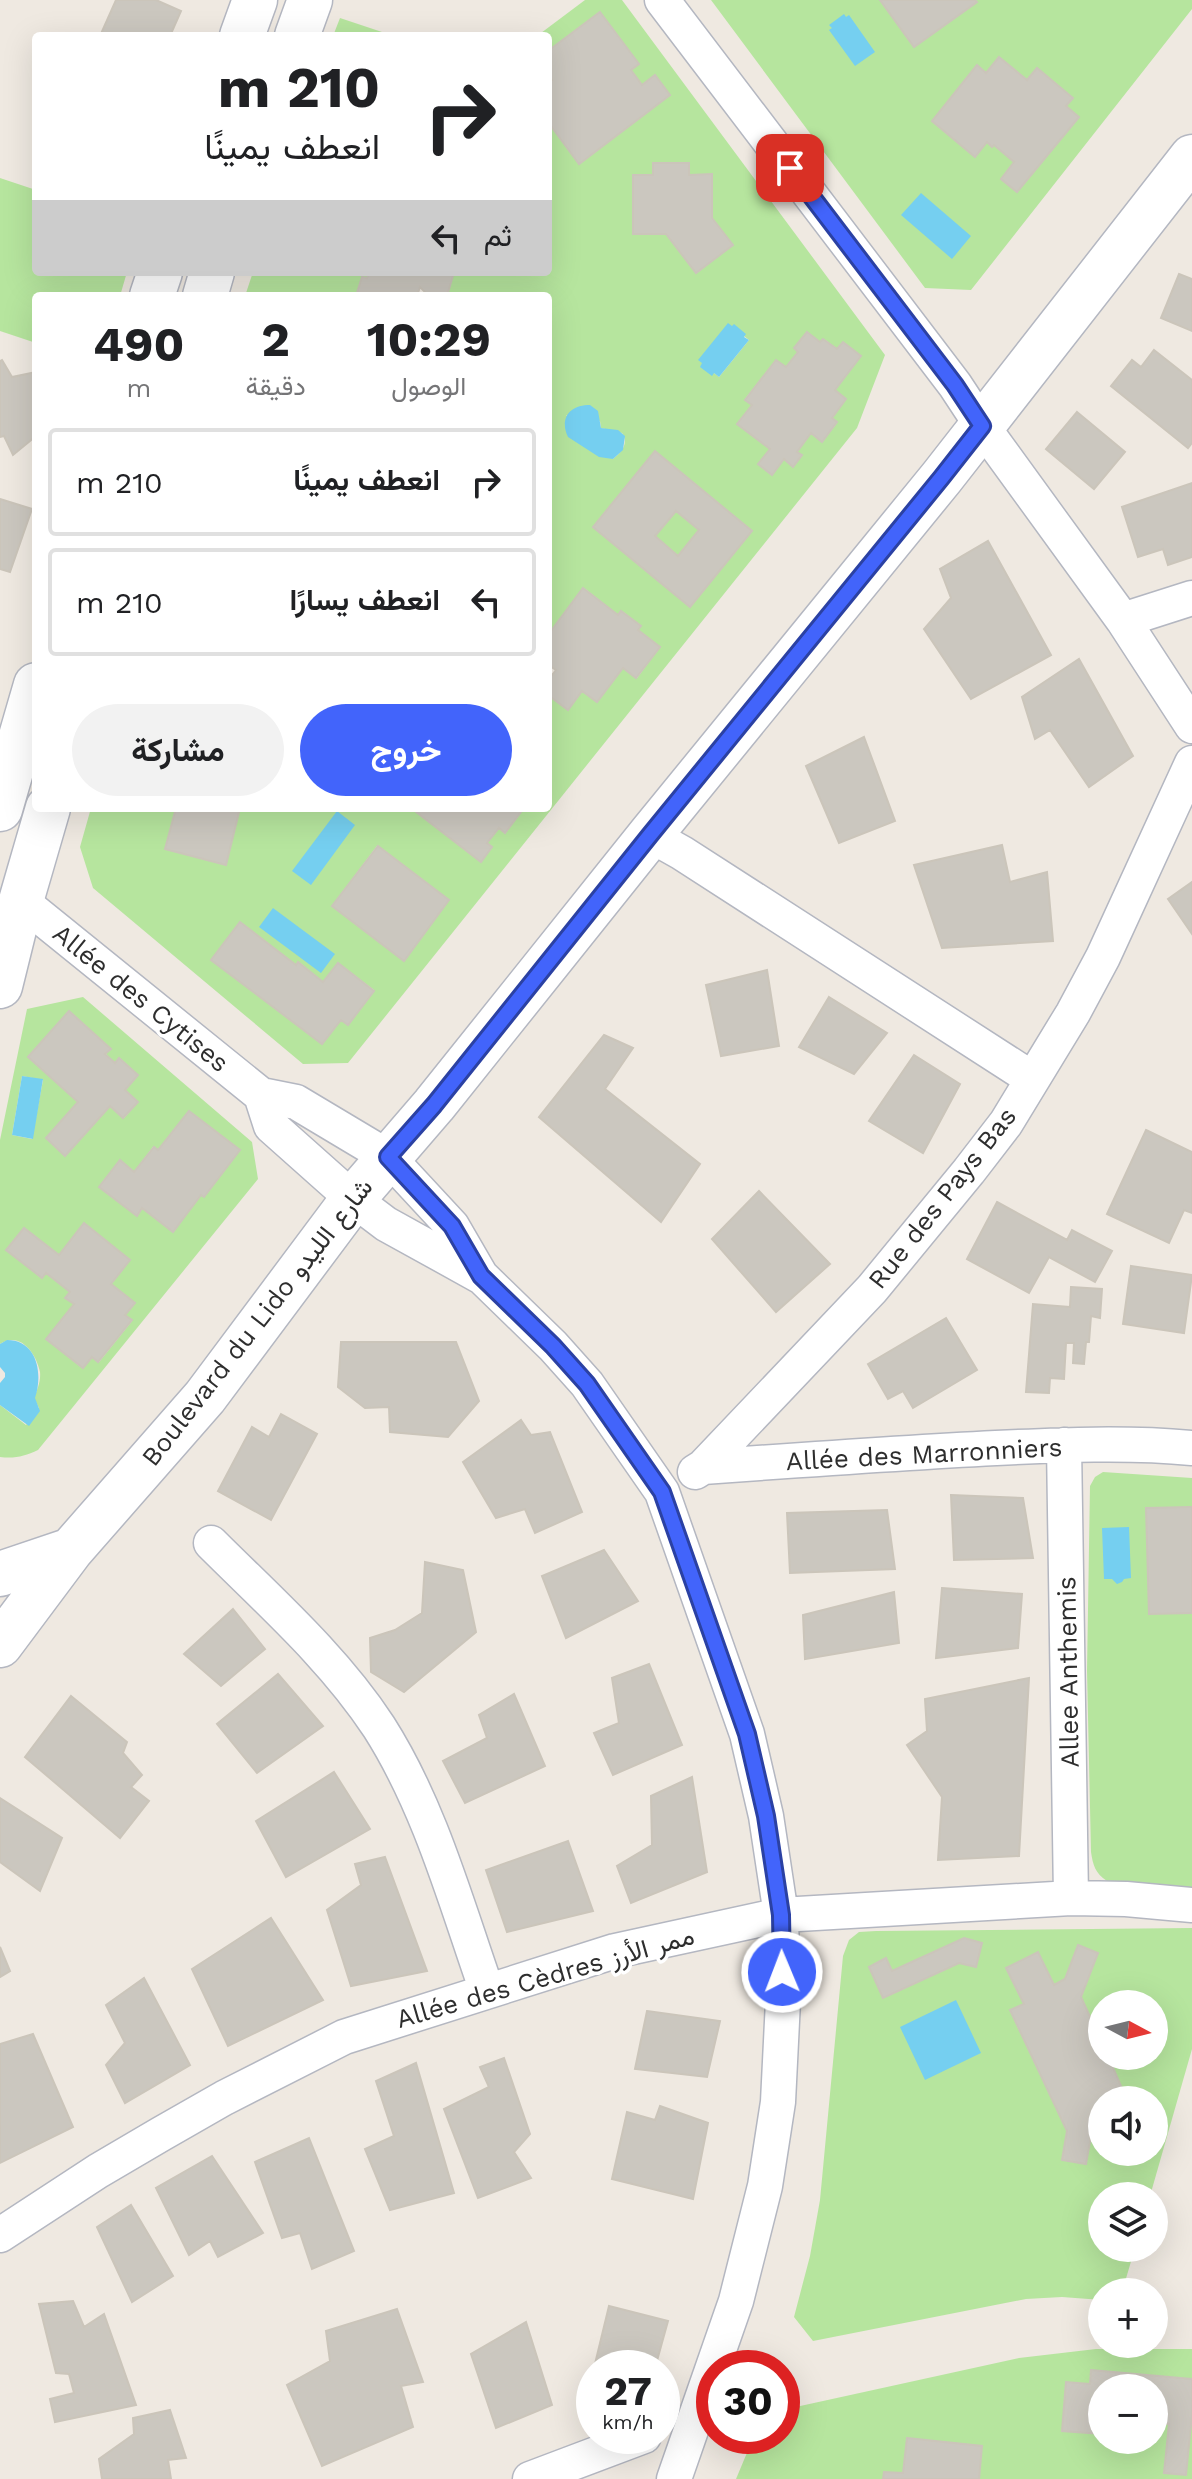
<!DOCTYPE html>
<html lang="ar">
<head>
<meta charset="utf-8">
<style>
  :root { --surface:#fff; --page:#f2f2f2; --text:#202124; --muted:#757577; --line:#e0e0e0; --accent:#4264fb }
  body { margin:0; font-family:"Work Sans",Vazirmatn,sans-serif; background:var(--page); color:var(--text); direction:rtl; height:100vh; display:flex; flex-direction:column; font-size:30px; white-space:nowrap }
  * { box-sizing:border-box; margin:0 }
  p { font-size:26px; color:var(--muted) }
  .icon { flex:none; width:44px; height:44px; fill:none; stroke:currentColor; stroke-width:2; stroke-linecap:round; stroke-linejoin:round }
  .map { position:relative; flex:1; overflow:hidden; direction:ltr }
  .sheet { position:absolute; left:32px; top:292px; width:520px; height:520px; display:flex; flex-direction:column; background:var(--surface); border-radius:8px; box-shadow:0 8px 32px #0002; direction:rtl }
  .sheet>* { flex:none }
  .hud { position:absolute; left:32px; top:32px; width:520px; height:244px; border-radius:8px; box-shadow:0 8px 32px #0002; direction:rtl; background:#fff; color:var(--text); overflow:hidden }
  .needle { width:52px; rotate:97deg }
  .fabs { position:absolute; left:1088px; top:1990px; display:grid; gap:16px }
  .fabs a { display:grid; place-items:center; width:80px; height:80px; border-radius:50%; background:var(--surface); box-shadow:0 8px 32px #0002; font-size:40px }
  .speed { position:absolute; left:576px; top:2350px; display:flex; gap:16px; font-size:40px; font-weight:700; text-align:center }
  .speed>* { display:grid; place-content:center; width:104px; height:104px; border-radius:50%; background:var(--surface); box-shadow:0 8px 32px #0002; line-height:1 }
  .speed small { font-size:20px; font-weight:400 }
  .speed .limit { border:12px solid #d22; background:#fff; color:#111 }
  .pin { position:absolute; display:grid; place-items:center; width:68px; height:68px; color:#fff; margin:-34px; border-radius:16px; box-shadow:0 4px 12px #0006 }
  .me { position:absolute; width:88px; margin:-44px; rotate:359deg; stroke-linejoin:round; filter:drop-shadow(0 0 6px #0008) }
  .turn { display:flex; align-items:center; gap:28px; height:168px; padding:0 40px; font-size:36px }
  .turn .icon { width:104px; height:104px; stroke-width:2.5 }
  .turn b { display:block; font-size:56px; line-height:68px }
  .then { display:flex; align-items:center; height:76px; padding:0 40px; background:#0003; gap:16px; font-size:30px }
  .eta { display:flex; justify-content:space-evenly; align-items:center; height:136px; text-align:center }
  .eta b { font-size:48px; font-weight:700; line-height:56px }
  .button { display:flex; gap:16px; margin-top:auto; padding:16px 40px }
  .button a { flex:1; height:92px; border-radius:48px; background:var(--accent); color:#fff; font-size:32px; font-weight:700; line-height:92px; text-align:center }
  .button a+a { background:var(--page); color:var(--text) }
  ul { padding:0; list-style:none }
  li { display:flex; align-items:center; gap:24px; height:108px; margin:0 16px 12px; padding:0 24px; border:4px solid var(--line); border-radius:8px }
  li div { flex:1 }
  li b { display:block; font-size:30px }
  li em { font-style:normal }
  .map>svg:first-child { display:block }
</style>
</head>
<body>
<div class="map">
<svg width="1192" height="2479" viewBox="0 0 1192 2479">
  <rect width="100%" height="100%" fill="#efe9e1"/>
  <!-- green -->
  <path fill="#b6e59e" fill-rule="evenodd" d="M585,0H622L885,355L857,428L348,1063L303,1064L93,888L80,847L91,808H176L166,849L226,864L240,808H411L481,861L487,843L499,828L505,832L524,808H548V774L550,771L548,769V695L568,710L582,691L597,702L623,668L637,678L660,647L638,630L640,625L622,611L618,615L584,588L548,635V296H447L454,272H548V122L580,163L655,76L642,85L631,70L638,64L600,12L548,51V36H537ZM653,163H689V175H712V218L732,245L697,273L666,234H633V176L653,175ZM744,336L749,340L719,377L702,363ZM824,339L837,349L843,342L861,356L835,390L846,399L832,418L837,423L822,442L811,433L797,452L801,455L793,466L784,459L759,464L770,449L752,405L745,399L776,360L786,367L798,352L794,348L820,342ZM566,415L600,421L601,428L622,433C629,443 622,452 613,459ZM655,452L752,531L690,606L594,527ZM377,846L449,900L404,960L332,906ZM212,960L296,965L299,962L323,982L338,963L374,990L348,1025L341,1020L322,1044Z
    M711,0H1192V9L971,290L925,288ZM999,58L1027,80L1037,69L1072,99L1066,106L1079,117L1017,192L1001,179L1014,162L994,145L992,147L987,142L974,156L932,121L977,65L986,73Z
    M340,18L394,36H333Z
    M0,178L36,190V272H127L120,296H36V343L0,331Z
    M253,272H370L367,278L362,277L356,296H245Z
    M676,511L699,530L678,556L655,536Z
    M83,997L252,1142L258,1179L38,1450C25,1456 15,1459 0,1457V1405L26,1425L39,1408L34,1398C37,1390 41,1381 40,1372C36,1353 20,1331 0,1344V1140L27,1009ZM69,1011L110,1049L106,1054L115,1063L120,1058L138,1075L125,1090L138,1102L124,1118L110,1106L65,1156L46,1138L78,1102L28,1057ZM22,1076L43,1080L32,1139L12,1135ZM189,1111L240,1150L204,1197L201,1195L173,1232L142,1208L136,1215L100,1187L120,1161L134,1172L153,1147L158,1150ZM84,1223L111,1284L134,1303L125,1315L132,1321L99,1362L92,1357L82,1368L46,1339L74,1304L66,1298L70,1292L46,1273L41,1278L7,1250L24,1228L59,1255Z
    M1103,1472L1192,1478V1507L1146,1508L1149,1614L1192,1613V1888L1107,1881C1095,1873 1093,1865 1091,1852L1087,1671L1090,1486L1095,1477Z
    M1192,1928V2049L1150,2196H1102V2248H1135L1122,2292H1102V2300L1062,2297L1026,2299L813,2341L794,2317L810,2256L820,2200L843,1956L849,1940L859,1932L876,1931ZM964,1938L982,1944L975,1967L959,1963L883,1997L869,1967L886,1958L892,1971ZM1097,1953L1081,1997L1102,2043V2004H1154V2056H1108L1127,2100H1154V2152H1102V2116L1094,2119L1086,2164L1062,2160L1067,2131L1010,2011L1024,2004L1007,1968L1054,1985L1065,1979Z
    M1096,2349H1192V2379L1092,2370L1090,2384L1066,2382L1062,2430L1100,2434L1102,2418V2440H1154V2423L1169,2424L1164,2473L1186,2475L1192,2414V2479H979L982,2446L907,2438L903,2473L884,2472L883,2479H736L754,2436H782V2410L1019,2358Z"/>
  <!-- water -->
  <path fill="#75cff0" d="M844,14L846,17L849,15L875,52L855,66L829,30L832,28L829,25Z
    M921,193L971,236L952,259L901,215Z
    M728,323L732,326L734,324L746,334L744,337L749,340L719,377L714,373L712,376L700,367L702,363L698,360Z
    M590,405L598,411L601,428L618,430L625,436L623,450L613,459L599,457L568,437C559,418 570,405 590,405Z
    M337,811L355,825L311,885L292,871Z
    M273,908L335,954L321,973L259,927Z
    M22,1076L43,1079L33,1139L12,1135Z
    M7,1340C38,1340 43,1375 35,1398L40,1411L29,1426L0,1405V1383L5,1377V1373L0,1367V1344Z
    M1129,1527L1131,1578L1124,1579L1122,1582L1117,1584L1112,1579H1104L1102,1528Z
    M956,2000L981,2053L925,2080L900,2027Z"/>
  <!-- building -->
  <path fill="#cbc7bf" stroke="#cbc5ba" stroke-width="2" fill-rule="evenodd" d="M116,0H156L181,11L170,36H100Z
    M880,0H975L977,2L914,47Z
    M600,12L639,64L631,70L642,85L655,75L670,95L579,164L548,122V83L552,80L548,75V51Z
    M999,57L1027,80L1037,68L1073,98L1066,106L1079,117L1017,192L1001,179L1014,162L994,145L992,147L987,142L975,157L932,121L977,65L986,73Z
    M653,163H689V175L712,174V218L733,245L696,273L666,234H633V175H653Z
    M370,272H454L447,296H424L425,292L420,287L417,296H356L362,277L367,278Z
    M1179,274L1192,279V331L1161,318Z
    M807,332L820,342L823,339L837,349L843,342L861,356L835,390L846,399L832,418L837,422L822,442L811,433L797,452L802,455L793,467L784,459L772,475L758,464L770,449L737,424L752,405L745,400L776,360L786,367L798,352L794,348Z
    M1154,350L1192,380V443L1188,448L1111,386L1132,360L1141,367Z
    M2,360L12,377L36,372V436L13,455L4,436L0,437V361Z
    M1077,412L1125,452L1094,489L1046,449Z
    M655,451L752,531L690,607L593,527ZM676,511L699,530L678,556L655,536Z
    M1192,483V557L1168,565L1163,549L1138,557L1122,507Z
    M0,499L32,509L10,572L0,569Z
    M988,541L1051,655L971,699L924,629L951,598L940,569Z
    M583,588L618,615L621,611L641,626L638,630L660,647L636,678L623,668L597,702L582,691L568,710L548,695V680L556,670L548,665V635Z
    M1079,659L1133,756L1089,787L1050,730L1035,739L1022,697Z
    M864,737L895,821L839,843L806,766Z
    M176,808H240L226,865L165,849Z
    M411,808H524L505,833L499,828L487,843L492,847L481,862Z
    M1002,845L1010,882L1047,872L1053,941L942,948L914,865Z
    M378,846L449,900L404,961L332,906Z
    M1192,882V934L1168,899Z
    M240,922L296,965L298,962L323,982L338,963L374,991L348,1025L341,1020L322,1044L211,960Z
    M767,970L779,1046L721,1056L706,985Z
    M829,997L887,1033L854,1074L799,1047Z
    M69,1011L111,1049L105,1054L115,1063L119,1058L138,1075L125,1090L138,1102L123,1118L110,1106L65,1156L46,1138L78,1102L28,1057Z
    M604,1035L633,1048L605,1089L700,1164L661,1222L539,1117Z
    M914,1055L960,1084L923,1153L869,1121Z
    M189,1111L240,1150L204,1197L201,1195L173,1232L142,1208L137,1216L99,1187L120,1160L134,1172L154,1147L158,1150Z
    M1146,1130L1192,1152V1213L1184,1210L1169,1243L1107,1214Z
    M759,1191L830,1264L776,1312L712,1239Z
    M997,1202L1067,1240L1072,1230L1112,1251L1095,1282L1049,1257L1029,1293L967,1259Z
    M84,1223L130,1260L111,1284L135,1303L125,1315L132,1320L98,1362L92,1357L83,1368L46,1339L74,1304L65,1298L70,1292L46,1273L42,1278L6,1250L24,1228L59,1255Z
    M1131,1266L1192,1275L1184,1333L1123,1324Z
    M1071,1287L1102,1289L1100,1318L1091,1316L1089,1342H1086L1084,1364L1073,1363L1074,1343H1066L1064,1379L1050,1378L1049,1393L1026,1392L1033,1304L1070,1307Z
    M946,1318L977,1370L913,1408L903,1391L888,1399L868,1364Z
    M341,1342H456L479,1401L448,1437L390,1432L389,1407L365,1408L338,1387Z
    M281,1414L317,1434L271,1520L218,1491L252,1427L269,1437Z
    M521,1420L531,1435L550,1432L582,1512L535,1533L525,1509L496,1518L463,1462Z
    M951,1495L1023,1498L1033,1558L954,1560Z
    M1192,1507V1613L1149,1614L1146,1508Z
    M887,1510L895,1569L790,1573L787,1513Z
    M604,1550L638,1601L566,1638L542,1576Z
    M425,1562L463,1570L476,1632L404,1692L371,1672L370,1638L395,1630L422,1613Z
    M942,1588L1022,1594L1018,1648L936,1658Z
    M894,1592L899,1643L805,1659L803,1615Z
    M233,1609L265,1649L221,1686L184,1654Z
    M649,1664L682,1745L613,1775L594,1733L619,1723L612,1678Z
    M278,1674L323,1726L257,1773L217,1724Z
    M1029,1678L1019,1856L938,1860L942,1797L907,1745L927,1731L925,1699Z
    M514,1694L545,1766L465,1803L443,1761L487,1738L479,1715Z
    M71,1696L127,1742L123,1753L142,1775L131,1787L149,1801L120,1838L25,1757Z
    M334,1772L370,1829L286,1877L256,1821Z
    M692,1777L707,1872L631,1903L617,1866L652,1845L651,1796Z
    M0,1798L62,1838L40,1891L0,1862Z
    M568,1841L593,1911L507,1932L486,1870Z
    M385,1857L427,1971L351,1986L327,1910L361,1885L355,1864Z
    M271,1918L323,2000L228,2046L192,1969Z
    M964,1938L982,1943L976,1967L959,1963L883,1998L869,1967L886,1958L892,1971Z
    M1078,1945L1098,1953L1081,1997L1102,2043V2056H1108L1127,2100H1102V2116L1094,2119L1086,2164L1062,2160L1067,2131L1010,2010L1024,2004L1006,1968L1038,1952L1054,1985L1065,1979Z
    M0,1947L10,1971L0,1977Z
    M144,1978L190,2065L125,2103L106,2065L125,2043L106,2005Z
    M647,2011L720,2021L707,2077L635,2069Z
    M33,2034L73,2127L0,2163V2044Z
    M504,2058L530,2134L514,2152L531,2178L478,2198L444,2109L489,2087L480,2067Z
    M416,2063L454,2193L390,2210L365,2149L394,2136L376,2081Z
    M660,2106L708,2123L693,2199L612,2179L627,2112L655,2120Z
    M309,2138L354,2251L312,2269L300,2233L282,2238L255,2162Z
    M212,2156L263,2233L218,2257L210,2241L189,2255L156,2188Z
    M131,2205L173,2276L132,2302L97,2227Z
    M73,2301L84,2327L104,2314L136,2405L55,2422L50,2399L74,2393L69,2374L56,2373L39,2304Z
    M609,2306L668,2321L655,2368H594Z
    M397,2309L423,2382L401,2386L413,2427L322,2466L287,2385L330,2361L326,2331Z
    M526,2322L552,2405L496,2428L471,2354Z
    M1091,2370L1192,2379V2414L1186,2475L1164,2473L1169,2424L1154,2423V2388H1102L1101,2434L1062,2431L1066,2382L1090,2384Z
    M170,2410L186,2458L168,2460L171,2479H102L99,2459L134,2434L133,2418Z
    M907,2438L982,2446L979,2479H883L884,2472L903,2473Z"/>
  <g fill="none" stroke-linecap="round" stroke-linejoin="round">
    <defs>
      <path id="minor" d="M662,0L955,385L982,426L1123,620L1192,726
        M1123,620L1192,598
        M650,835L682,853L1031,1078
        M21,901L261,1095L296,1102L388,1157L452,1226L481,1276L553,1346L587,1384L662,1492L747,1734L766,1816L781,1915L783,2001L778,2102L765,2186L736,2301L674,2479
        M261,1095L271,1126L353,1199L386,1224L480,1276
        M1064,1445L1071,1898
        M703,1467L872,1289L969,1171L1006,1123L1073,1013L1103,957L1192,763
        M695,1472L703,1467C800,1460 898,1453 996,1448C1061,1445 1127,1442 1192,1448
        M211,1543C269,1601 333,1657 379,1727C430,1807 456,1903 487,1991
        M0,2235L98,2171L161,2134L224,2098L344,2037L615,1951L781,1915L1071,1898L1126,1899L1192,1905
        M530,2479L644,2436"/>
      <path id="secondary" d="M242,36L255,0
        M297,36L310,0
        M152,296L160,272
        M205,296L212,272
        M0,809L36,685
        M0,986L21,901L48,808
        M0,1574L71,1550
        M0,1645L71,1550L205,1397L353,1199L434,1105L650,835L942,477L1192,157"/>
    </defs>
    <!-- minor casing -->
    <use href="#minor" stroke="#b4b7c1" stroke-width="37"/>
    <!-- secondary casing -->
    <use href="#secondary" stroke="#b4b7c1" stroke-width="47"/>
    <!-- minor -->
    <use href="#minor" stroke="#fff" stroke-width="34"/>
    <!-- secondary -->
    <use href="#secondary" stroke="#fff" stroke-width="44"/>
  </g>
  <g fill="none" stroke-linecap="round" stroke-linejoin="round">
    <defs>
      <path id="route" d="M782,1972L781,1915L766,1816L747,1734L662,1492L587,1384L553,1346L481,1276L452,1226L388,1157L434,1105L650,835L942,477L982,426L955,385L790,168"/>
    </defs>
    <!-- route casing -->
    <use href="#route" stroke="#2b41a3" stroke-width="20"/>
    <!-- route -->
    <use href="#route" stroke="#4264fb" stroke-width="14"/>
  </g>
  <g text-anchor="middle" stroke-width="7" stroke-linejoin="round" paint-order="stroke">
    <!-- street labels -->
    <g font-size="26" fill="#2e2e2e" stroke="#fff">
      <text transform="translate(141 998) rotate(39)" y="9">Allée des Cytises</text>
      <text transform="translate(942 1198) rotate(-52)" y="9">Rue des Pays Bas</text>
      <text transform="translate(257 1322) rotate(-52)" y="9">Boulevard du Lido شارع الليدو</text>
      <text transform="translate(924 1454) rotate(-3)" y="9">Allée des Marronniers</text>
      <text transform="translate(1068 1672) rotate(-91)" y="9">Allee Anthemis</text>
      <text transform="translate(545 1977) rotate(-16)" y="9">Allée des Cèdres ممر الأرز</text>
    </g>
  </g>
</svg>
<div class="fabs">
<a><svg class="needle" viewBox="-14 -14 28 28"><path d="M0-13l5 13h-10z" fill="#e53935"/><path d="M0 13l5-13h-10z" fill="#757577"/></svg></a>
<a><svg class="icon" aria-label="sound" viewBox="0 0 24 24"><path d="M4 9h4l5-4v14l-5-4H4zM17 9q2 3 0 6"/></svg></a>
<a><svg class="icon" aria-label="layers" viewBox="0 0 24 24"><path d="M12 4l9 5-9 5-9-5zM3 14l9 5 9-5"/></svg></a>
<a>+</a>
<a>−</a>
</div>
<div class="speed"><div>27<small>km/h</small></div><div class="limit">30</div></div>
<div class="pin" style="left:790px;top:168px;background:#d93025"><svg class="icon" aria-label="arrive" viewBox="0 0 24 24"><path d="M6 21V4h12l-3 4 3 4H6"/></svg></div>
<svg class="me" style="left:782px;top:1972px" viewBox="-20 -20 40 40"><circle r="17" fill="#4264fb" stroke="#fff" stroke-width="3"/><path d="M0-11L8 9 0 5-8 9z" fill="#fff"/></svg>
<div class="hud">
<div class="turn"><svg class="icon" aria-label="right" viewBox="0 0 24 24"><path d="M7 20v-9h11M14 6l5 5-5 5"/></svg><div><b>210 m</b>انعطف يمينًا</div></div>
<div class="then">ثم<svg class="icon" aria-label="left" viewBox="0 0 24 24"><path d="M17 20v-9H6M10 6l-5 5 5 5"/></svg></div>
</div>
<section class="sheet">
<div class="eta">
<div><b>10:29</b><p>الوصول</p></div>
<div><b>2</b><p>دقيقة</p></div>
<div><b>490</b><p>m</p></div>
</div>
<ul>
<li><svg class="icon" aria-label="right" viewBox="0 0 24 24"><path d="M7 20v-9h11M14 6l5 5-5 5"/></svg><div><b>انعطف يمينًا</b></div><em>210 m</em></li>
<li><svg class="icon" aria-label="left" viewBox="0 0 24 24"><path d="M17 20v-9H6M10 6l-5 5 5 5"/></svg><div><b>انعطف يسارًا</b></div><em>210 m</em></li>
</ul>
<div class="button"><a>خروج</a><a>مشاركة</a></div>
</section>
</div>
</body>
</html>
